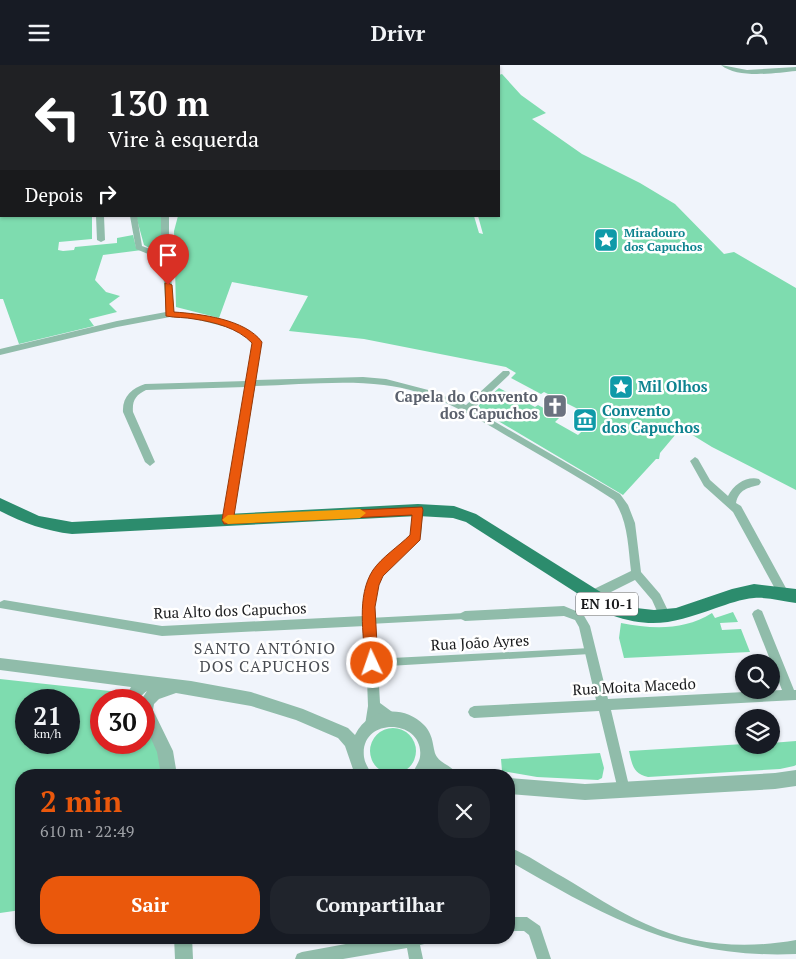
<!DOCTYPE html>
<html lang="pt">
<head>
<meta charset="utf-8">
<style>
  :root { --surface:#171b24; --page:#20242c; --text:#f1f3f6; --muted:#9ea1a6; --accent:#ea580c }
  body { margin:0; font-family:"PT Serif",serif; background:var(--page); color:var(--text); height:100vh; display:flex; flex-direction:column; font-size:19px; white-space:nowrap }
  * { box-sizing:border-box; margin:0 }
  p { font-size:16px; color:var(--muted) }
  .icon { flex:none; width:28px; height:28px; fill:none; stroke:currentColor; stroke-width:2; stroke-linecap:round; stroke-linejoin:round }
  .map { position:relative; flex:1; overflow:hidden }
  .details { position:absolute; left:15px; top:704px; width:500px; height:175px; display:flex; flex-direction:column; background:var(--surface); border-radius:20px; box-shadow:0 1px 4px #0004 }
  .details>* { flex:none }
  .top-card { position:absolute; left:0px; top:0px; width:500px; height:152px; box-shadow:0 1px 4px #0004; background:#202124; color:#fff; overflow:hidden }
  .fabs { position:absolute; left:735px; top:589px; display:grid; gap:10px }
  .fabs a { display:grid; place-items:center; width:45px; height:45px; border-radius:50%; background:var(--surface); box-shadow:0 1px 4px #0004; font-size:25px }
  .speed { position:absolute; left:15px; top:624px; display:flex; gap:10px; font-size:25px; font-weight:700; text-align:center }
  .speed>* { display:grid; place-content:center; width:65px; height:65px; border-radius:50%; background:var(--surface); box-shadow:0 1px 4px #0004; line-height:1 }
  .speed small { font-size:12px; font-weight:400 }
  .speed .limit { border:8px solid #d22; background:#fff; color:#111 }
  .pin { position:absolute; display:grid; place-items:center; width:42px; height:42px; color:#fff; margin:-51px -21px; border-radius:50% 50% 50% 0; rotate:-45deg; box-shadow:0 0 5px #0007 }
  .pin .icon { rotate:45deg }
  .me { position:absolute; width:55px; margin:-28px; rotate:357deg; stroke-linejoin:round; filter:drop-shadow(0 0 4px #0008) }
  .turn { display:flex; align-items:center; gap:18px; height:105px; padding:0 25px; font-size:22px }
  .turn .icon { width:65px; height:65px; stroke-width:2.5 }
  .turn b { display:block; font-size:35px; line-height:42px }
  .then { display:flex; align-items:center; height:48px; padding:0 25px; background:#0003; gap:10px; font-size:19px }
  .round { display:grid; place-items:center; flex:none; width:52px; height:52px; border-radius:20px; background:var(--page) }
  .head { display:flex; align-items:center; justify-content:space-between; height:85px; padding:0 25px }
  h1 { font-size:30px; font-weight:800; line-height:38px; color:var(--accent) }
  .action { display:flex; gap:10px; margin-top:auto; padding:10px 25px }
  .action a { flex:1; height:58px; border-radius:20px; background:var(--accent); color:#fff; font-size:20px; font-weight:800; line-height:58px; text-align:center }
  .action a+a { background:var(--page); color:var(--text) }
  header { display:flex; justify-content:space-between; align-items:center; height:65px; padding:0 25px; background:var(--surface); font-size:22px; font-weight:800 }
  .map>svg:first-child { display:block }
</style>
</head>
<body>
<header><svg class="icon" aria-label="menu" viewBox="0 0 24 24"><path d="M4 6h16M4 12h16M4 18h16"/></svg>Drivr<svg class="icon" aria-label="person" viewBox="0 0 24 24"><circle cx="12" cy="8" r="4"/><path d="M4 21q1-7 8-7t8 7"/></svg></header>
<div class="map">
<svg width="796" height="894" viewBox="0 0 796 894">
  <rect width="100%" height="100%" fill="#f0f4fb"/>
  <!-- green -->
  <path fill="#7edcaf" fill-rule="evenodd" d="M147,0H399L398,1Z
    M502,9L521,30L546,48L532,54L582,89L640,118L675,139L724,189L734,187L796,223V425L712,382L681,363L660,388L659,394H656L623,430L478,344L479,340L499,323L535,342L538,340L560,352L555,357L578,370L596,353L544,327L541,329L511,313L516,308L506,302L364,274L289,266L308,231L232,217L219,253L176,242L174,166L178,151H474L479,168L483,169L478,151H499V10Z
    M0,33L1,151H92V174L59,177L58,185L63,186L74,185L75,182L117,178V173L133,170L136,182L142,185L103,190L95,215L106,227L120,231L109,239L117,247L89,254L94,261L19,279L3,234H0Z
    M136,151H162V184L153,185L144,180Z
    M733,547L738,557L720,558L722,565L741,564L750,587L624,593L619,573L621,558C652,564 683,566 712,548L715,553Z
    M0,614L119,627L125,635H101V678H144V660L155,673L163,710H21V845L0,848ZM26,635H69V678H26Z
    M370 686a23 23 0 1 1 46 0a23 23 0 1 1-46 0Z
    M796,676V700L794,701L780,704L648,712C633,709 632,699 629,686L744,679L771,680V678Z
    M600,688L604,703L602,713L598,715L537,712L502,706L501,694Z"/>
  <g fill="none" stroke-linecap="round" stroke-linejoin="round">
    <!-- pedestrian -->
    <path fill="#90bcaa" fill-rule="evenodd" d="M465,548L468,549L469,551L468,553L465,554L369,559L366,558L365,556L366,554L369,553Z
      M590,583L593,584L594,586L593,588L590,589L372,602L369,600L368,598L369,596L372,594Z"/>
    <!-- minor -->
    <path fill="#90bcaa" fill-rule="evenodd" d="M141,0H147L148,1H142Z
      M721,0L747,5L796,2V6C775,8 738,14 721,0Z
      M0,6L1,7V12L0,11Z
      M0,29H1V33H0Z
      M96,151H104L105,175L101,177L97,175Z
      M130,151H137L142,181L153,185L161,186V151H169V185L174,247C201,249 243,254 261,277L256,315L363,312L386,314L432,326L466,340L503,306H509L510,308L509,310L473,344L620,429L628,440L635,458L641,507L660,529L671,552L669,555L665,557L661,555L652,535L635,515L593,536L589,534L588,531L594,524L631,506C628,481 628,456 614,435C585,416 555,399 526,382C481,356 436,326 384,320C342,315 298,320 255,321L233,455L232,458H224L223,455L246,322L146,325C136,330 132,335 133,347L155,397L150,401L145,397L123,347C122,332 132,323 145,319L247,316L253,278L243,268L230,263L195,254L170,252L117,262L0,290V284L117,256L166,247L162,191L148,189L136,184Z
      M695,392L698,394L710,415L728,431C734,419 747,411 759,414L761,417L759,420C748,423 739,424 736,438L741,441L787,525L788,528L787,531L783,533L779,531L733,447L704,421L690,396Z
      M418,441L422,442L423,445L421,471L382,510L374,532L380,638L395,649L397,653L395,657L391,659L378,651L375,664L371,666L367,664L365,660L368,641L365,561L162,571L0,543V537L4,535L162,561L364,551V532L374,505L411,469L413,445L414,442Z
      M564,541L583,549L590,561L608,634L782,625L752,549L754,546L758,544L762,546L794,625H796V635L611,645L630,725L629,729L624,731L619,729L618,725L599,646L474,653L470,651L468,647L470,643L474,641L596,635L579,562L575,555L564,551L465,556L461,554L459,551L461,548L465,546Z
      M509,782C528,790 545,802 563,812C590,828 617,846 646,859C693,881 746,884 796,875V889C677,894 605,851 509,796Z
      M509,852H527L540,861L551,894H537L529,870L524,866H509Z
      M384,872H435L433,877L420,880L423,894H409L407,883L343,894H295L297,889L302,887Z"/>
    <!-- tertiary -->
    <path fill="#90bcaa" fill-rule="evenodd" d="M0,593L191,616L251,627L303,644L348,663L355,670C368,643 403,639 424,660C435,671 432,685 437,692C443,700 453,701 457,710H435L430,706L428,710H412C414,704 419,698 420,692C425,653 359,651 364,692C365,699 369,704 372,710H355L345,681L338,673L296,655L251,641L176,628L159,634L154,639L153,645L173,686L177,710H161L157,687L144,658V635H141L147,626C141,630 138,637 129,634L127,629L131,622L0,605Z
      M796,705V721L775,724L585,735L509,729V713L585,719L775,708Z
      M174,872H192L193,894H175Z"/>
    <!-- primary -->
    <path fill="#2c8c6d" fill-rule="evenodd" d="M0,433L39,451L72,457L418,439L454,441L476,449L599,526L621,539L636,543L654,545L676,543L732,524L754,519L796,524V538C783,536 767,532 754,533C741,534 728,539 716,543C676,557 654,565 611,550L466,457L453,453L418,451L72,469C46,466 23,458 0,446Z"/>
  </g>
  <!-- route -->
  <path fill="#ea580c" stroke="#983908" d="M165,218H168L172,220L174,247C201,249 245,254 262,277L234,451L422,442L423,445L420,475L383,511L379,520L375,542L378,598L376,602L372,604L367,602L365,598C364,569 356,531 373,505C382,492 399,481 410,470L412,450L224,459L222,455L252,278C238,263 214,257 194,254C185,252 176,253 166,251Z"/>
  <!-- slow -->
  <path fill="#f59e0b" d="M360,444L366,448L360,453L228,459L222,455L228,450Z"/>
  <!-- icons -->
  <defs>
    <symbol id="sight-square" viewBox="-11 -11 22 22"><rect x="-9" y="-9" width="18" height="18" rx="4" fill="#0f9aa8" stroke="#fff"/><path d="M0-6L1.8-2.2L6-1.7L2.9 1.2L3.7 5.4L0 3.3L-3.7 5.4L-2.9 1.2L-6-1.7L-1.8-2.2Z" fill="#fff"/></symbol>
    <symbol id="church-square" viewBox="-11 -11 22 22"><rect x="-9" y="-9" width="18" height="18" rx="4" fill="#6b7280" stroke="#fff"/><path d="M-1.2-6h2.4v3.5h3.3v2.4h-3.3V6h-2.4V-.1h-3.3v-2.4h3.3Z" fill="#fff"/></symbol>
    <symbol id="museum-square" viewBox="-11 -11 22 22"><rect x="-9" y="-9" width="18" height="18" rx="4" fill="#0f9aa8" stroke="#fff"/><path d="M0-6L6-3V-2H-6V-3ZM-5-1h2V3h-2ZM-1-1h2V3h-2ZM3-1h2V3H3ZM-6 4H6V6H-6Z" fill="#fff"/></symbol>
  </defs>
  <g fill-rule="evenodd">
    <use href="#sight-square" x="592" y="161" width="28" height="28"/>
    <use href="#sight-square" x="607" y="308" width="28" height="28"/>
    <use href="#church-square" x="541" y="327" width="28" height="28"/>
    <use href="#museum-square" x="571" y="341" width="28" height="28"/>
  </g>
  <g text-anchor="middle" stroke-width="5" stroke-linejoin="round" paint-order="stroke">
    <!-- far-culture labels -->
    <g font-size="12" font-weight="bold" fill="#0d838f" stroke="#fff" text-anchor="start">
      <text x="624" y="172">Miradouro<tspan x="624" dy="14">dos Capuchos</tspan></text>
    </g>
    <!-- shield labels -->
    <rect fill="#fff" stroke="#5d5e5f" stroke-width="1" x="576" y="527.5" width="62" height="23" rx="4"/>
    <g font-size="14" font-weight="bold" fill="#18191b">
      <text x="607" y="544">EN 10-1</text>
    </g>
    <!-- culture labels -->
    <g font-size="15" font-weight="bold" fill="#0d838f" stroke="#fff" text-anchor="start">
      <text x="638" y="327">Mil Olhos</text>
      <text x="602" y="351">Convento<tspan x="602" dy="17">dos Capuchos</tspan></text>
    </g>
    <!-- worship labels -->
    <g font-size="15" font-weight="bold" fill="#5b616d" stroke="#fff" text-anchor="end">
      <text x="538" y="337">Capela do Convento<tspan x="538" dy="17">dos Capuchos</tspan></text>
    </g>
    <!-- street labels -->
    <g font-size="15" fill="#18191b" stroke="#fff">
      <text transform="translate(230 546) rotate(-2)" y="5">Rua Alto dos Capuchos</text>
      <text transform="translate(480 578) rotate(-3)" y="5">Rua João Ayres</text>
      <text transform="translate(634 622) rotate(-3)" y="5">Rua Moita Macedo</text>
    </g>
    <!-- neighbourhood labels -->
    <g font-size="16" letter-spacing="1" fill="#494c52" stroke="#fff">
      <text x="265" y="589">SANTO ANTÓNIO<tspan x="265" dy="18">DOS CAPUCHOS</tspan></text>
    </g>
  </g>
</svg>
<div class="fabs">
<a><svg class="icon" aria-label="search" viewBox="0 0 24 24"><circle cx="10" cy="10" r="6"/><path d="M15 15l6 6"/></svg></a>
<a><svg class="icon" aria-label="layers" viewBox="0 0 24 24"><path d="M12 4l9 5-9 5-9-5zM3 14l9 5 9-5"/></svg></a>
</div>
<div class="speed"><div>21<small>km/h</small></div><div class="limit">30</div></div>
<div class="pin" style="left:168px;top:220px;background:#d93025"><svg class="icon" aria-label="arrive" viewBox="0 0 24 24"><path d="M6 21V4h12l-3 4 3 4H6"/></svg></div>
<svg class="me" style="left:372px;top:598px" viewBox="-20 -20 40 40"><circle r="17" fill="#ea580c" stroke="#fff" stroke-width="3"/><path d="M0-11L8 9 0 5-8 9z" fill="#fff"/></svg>
<div class="top-card">
<div class="turn"><svg class="icon" aria-label="left" viewBox="0 0 24 24"><path d="M17 20v-9H6M10 6l-5 5 5 5"/></svg><div><b>130 m</b>Vire à esquerda</div></div>
<div class="then">Depois<svg class="icon" aria-label="right" viewBox="0 0 24 24"><path d="M7 20v-9h11M14 6l5 5-5 5"/></svg></div>
</div>
<section class="details">
<div class="head"><div><h1>2 min</h1><p>610 m · 22:49</p></div><a class="round"><svg class="icon" aria-label="close" viewBox="0 0 24 24"><path d="M6 6l12 12M18 6L6 18"/></svg></a></div>
<div class="action"><a>Sair</a><a>Compartilhar</a></div>
</section>
</div>
</body>
</html>
